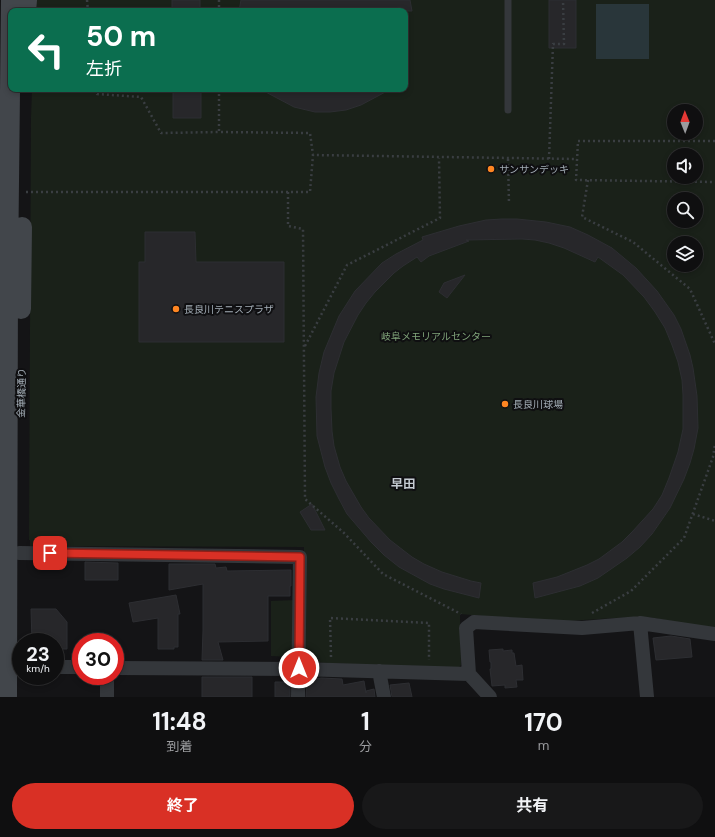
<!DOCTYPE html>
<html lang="ja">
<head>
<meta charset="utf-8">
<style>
  :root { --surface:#0f0f10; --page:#181819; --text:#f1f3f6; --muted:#9b9c9f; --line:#2f2f30; --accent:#d93025 }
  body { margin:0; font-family:"DM Sans","Noto Sans JP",sans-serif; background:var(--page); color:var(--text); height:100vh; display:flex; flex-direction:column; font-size:15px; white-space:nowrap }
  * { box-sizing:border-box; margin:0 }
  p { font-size:13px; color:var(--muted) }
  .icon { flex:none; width:22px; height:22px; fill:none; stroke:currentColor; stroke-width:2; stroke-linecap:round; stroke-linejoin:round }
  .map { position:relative; height:697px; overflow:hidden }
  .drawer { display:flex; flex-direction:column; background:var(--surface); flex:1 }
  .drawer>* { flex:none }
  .guide { position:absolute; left:8px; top:8px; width:400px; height:84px; border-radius:8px; box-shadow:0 2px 6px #0003,0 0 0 1px var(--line); background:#0b6e4f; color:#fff; overflow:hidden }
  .needle { width:26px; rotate:359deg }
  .tools { position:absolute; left:667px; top:104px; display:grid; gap:8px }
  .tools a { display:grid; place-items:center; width:36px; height:36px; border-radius:50%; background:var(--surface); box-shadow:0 2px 6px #0003,0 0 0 1px var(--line); font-size:20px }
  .speed { position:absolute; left:12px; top:633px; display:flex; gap:8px; font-size:20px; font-weight:700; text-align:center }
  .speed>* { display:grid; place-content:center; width:52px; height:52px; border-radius:50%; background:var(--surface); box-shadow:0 2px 6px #0003,0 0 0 1px var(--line); line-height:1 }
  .speed small { font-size:10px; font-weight:400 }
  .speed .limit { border:6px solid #d22; background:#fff; color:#111 }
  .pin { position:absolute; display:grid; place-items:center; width:34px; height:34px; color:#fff; margin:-17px; border-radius:8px; box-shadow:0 2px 6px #0006 }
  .me { position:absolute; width:44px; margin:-22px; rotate:0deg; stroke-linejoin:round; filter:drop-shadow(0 0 3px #0008) }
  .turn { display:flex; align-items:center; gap:14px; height:84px; padding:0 12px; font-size:18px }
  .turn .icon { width:52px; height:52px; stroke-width:2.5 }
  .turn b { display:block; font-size:28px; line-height:34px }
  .eta { display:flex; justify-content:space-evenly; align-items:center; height:68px; text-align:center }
  .eta b { font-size:24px; font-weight:700; line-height:28px }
  .cta { display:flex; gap:8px; margin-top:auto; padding:8px 12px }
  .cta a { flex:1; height:46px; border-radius:24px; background:var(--accent); color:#fff; font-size:16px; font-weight:700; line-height:46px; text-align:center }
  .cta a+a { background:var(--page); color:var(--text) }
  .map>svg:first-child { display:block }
</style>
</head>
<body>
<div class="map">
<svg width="715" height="697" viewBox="0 0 715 697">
  <rect width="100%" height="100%" fill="#141416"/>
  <!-- green -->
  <path fill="#1a2119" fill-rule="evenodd" d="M36,0H715V629L648,617L615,618L553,622L460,614L461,665L457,669L307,662L304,651V547L30,546V540H29L31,117L32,89H405V11H36ZM674,111H696V133H674ZM674,155H696V177H674ZM674,199H696V221H674ZM674,243H696V265H674Z
    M296,600L295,653L291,657L271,656V601Z"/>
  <!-- water -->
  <path fill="#29363a" d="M596,4H649V59H596Z"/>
  <!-- building -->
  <path fill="#27272a" stroke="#2d2e32" d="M172,0H200V11H172Z
    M241,0H410L412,11H239Z
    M549,0H576V48H549Z
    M173,89H201V118H173Z
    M260,89H391L361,105L346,110L330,112H315L294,107Z
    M502,219H517L546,222L570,227L588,235L612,248L636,268L657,291L674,315L681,329L690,355L693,368L697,396L698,428L694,449L690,463L684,479L670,508L652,534L640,547L627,558L598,578L580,586L535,598L533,583L557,577L587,565L599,559L622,542L632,532L653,509L662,495L669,478L678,452L683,429V395L682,380L678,362L672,345L665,328L655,312L644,297L623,275L598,257L595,262L564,248L549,243L535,240L522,239L466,240L469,241L429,256L421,262L417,257L403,266L394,273L375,292L366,303L358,315L344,342L334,373L331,391V408L332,431L334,446L340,467L346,481L361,507L369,518L390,540L412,557L424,564L442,572L471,581L481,583L479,598L444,589L430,584L399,567L384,555L371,542L347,514L339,499L331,483L325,467L317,436L316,397L319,373L324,352L339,316L355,291L382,263L396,254L423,240L422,237L459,226L486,220Z
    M145,232H195L196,262H284V342H139V262H145Z
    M465,275L447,298L439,292L444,283Z
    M312,504L325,530H311L300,512Z
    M85,562L118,563V580H85Z
    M169,564H215L216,568L226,567L227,571L291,570V586H290V596H268V641L218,642L223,660H202L203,630V584L169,590Z
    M176,595L180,614H178V647H174V649H158V618L133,622L129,603Z
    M31,609H56L67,622V649H55V642H32Z
    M671,636L690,639L692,657L656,660L653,638Z
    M503,649V651L512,650V653H514L516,666L522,665L523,680H516L517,687L505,688V685L492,686L490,669H491V662H490L489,650Z
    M202,677H252V697H202Z
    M321,678L342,679L343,685L364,681L366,693V691L374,689L375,697H306L307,681Z
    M275,682H290V697H275Z
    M409,683L412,697H392L390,685Z"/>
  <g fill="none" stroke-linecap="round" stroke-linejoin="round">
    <!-- path -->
    <path stroke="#3a3e42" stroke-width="2.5" stroke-dasharray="2 3" stroke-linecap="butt" d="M87,0L88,11
      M219,0V11
      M96,89L97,94L141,97L161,133L219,132
      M219,89V132L310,133L313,155
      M715,141H578L576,180L715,182
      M508,159L509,204
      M549,159L553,44H564L563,0
      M588,180L582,217L633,242L690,289L715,344
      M26,192H310L313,155L577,159
      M288,192V226L303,229L305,499L344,533L383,574L461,614
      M305,346L347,265L440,218L439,158
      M693,514L715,521
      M592,613L631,591L684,538L713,457L715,444
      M331,657L330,618L429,623V660"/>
    <!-- lane -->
    <path stroke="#34373b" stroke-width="7" d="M508,110V0"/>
    <!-- street -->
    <path stroke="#34373b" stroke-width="14" d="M19,553L300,557L298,697
      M640,623L647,697
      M0,665L21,666
      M55,667H81
      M115,668L299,669L469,674L490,697
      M379,671L384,697
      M469,674L466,628L474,622L582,628L640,623L715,634
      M107,676V697"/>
    <!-- secondary -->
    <path stroke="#42464b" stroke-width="20" d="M26,11L27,0
      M21,309L22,227
      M7,697L8,273L11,0"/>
  </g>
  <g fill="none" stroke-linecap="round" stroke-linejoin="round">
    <defs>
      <path id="route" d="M50,553L300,557L299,668"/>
    </defs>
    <!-- route casing -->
    <use href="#route" stroke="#8d1f18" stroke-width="10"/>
    <!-- route -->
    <use href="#route" stroke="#d93025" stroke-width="7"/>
  </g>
  <!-- markers -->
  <g fill="#ff8622" stroke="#0f0f11" stroke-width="1.5">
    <circle cx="491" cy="169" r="4"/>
    <circle cx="176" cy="309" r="4"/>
    <circle cx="505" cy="404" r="4"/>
  </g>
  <g text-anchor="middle" stroke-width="4" stroke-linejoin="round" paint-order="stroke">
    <!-- poi labels -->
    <g font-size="10" fill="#a4aeb7" stroke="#0f0f11" text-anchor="start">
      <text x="499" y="173">サンサンデッキ</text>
      <text x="184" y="313">長良川テニスプラザ</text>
      <text x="513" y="408">長良川球場</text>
    </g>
    <!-- park labels -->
    <g font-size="10" fill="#80a47a" stroke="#0f0f11">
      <text x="436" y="340">岐阜メモリアルセンター</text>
    </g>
    <!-- street labels -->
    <g font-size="10" fill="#a4aeb7" stroke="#0f0f11">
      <text transform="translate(21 393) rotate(-89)" y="4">金華橋通り</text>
    </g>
    <!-- quarter labels -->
    <g font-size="12" font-weight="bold" fill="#c6ccd3" stroke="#0f0f11">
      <text x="403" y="488">早田</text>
    </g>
  </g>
</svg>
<div class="tools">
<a><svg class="needle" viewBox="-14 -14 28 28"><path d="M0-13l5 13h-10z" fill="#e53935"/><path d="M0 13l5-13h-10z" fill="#9b9c9f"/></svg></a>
<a><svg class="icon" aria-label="sound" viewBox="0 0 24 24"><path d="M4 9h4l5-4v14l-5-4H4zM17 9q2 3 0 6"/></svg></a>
<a><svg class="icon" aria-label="search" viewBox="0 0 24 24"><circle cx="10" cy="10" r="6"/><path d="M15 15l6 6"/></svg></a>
<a><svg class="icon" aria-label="layers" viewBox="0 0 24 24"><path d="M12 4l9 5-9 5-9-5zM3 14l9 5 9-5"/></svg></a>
</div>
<div class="speed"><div>23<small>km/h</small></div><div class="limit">30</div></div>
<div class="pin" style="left:50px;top:553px;background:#d93025"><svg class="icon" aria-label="arrive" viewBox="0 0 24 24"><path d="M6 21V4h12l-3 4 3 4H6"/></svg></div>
<svg class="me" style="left:299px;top:668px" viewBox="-20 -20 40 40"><circle r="17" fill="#d93025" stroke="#fff" stroke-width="3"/><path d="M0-11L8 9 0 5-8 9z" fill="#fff"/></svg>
<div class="guide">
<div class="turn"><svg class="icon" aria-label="left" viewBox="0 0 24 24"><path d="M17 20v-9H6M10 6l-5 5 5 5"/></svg><div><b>50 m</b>左折</div></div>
</div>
</div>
<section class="drawer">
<div class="eta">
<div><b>11:48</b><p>到着</p></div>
<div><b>1</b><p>分</p></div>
<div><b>170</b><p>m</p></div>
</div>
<div class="cta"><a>終了</a><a>共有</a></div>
</section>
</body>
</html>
